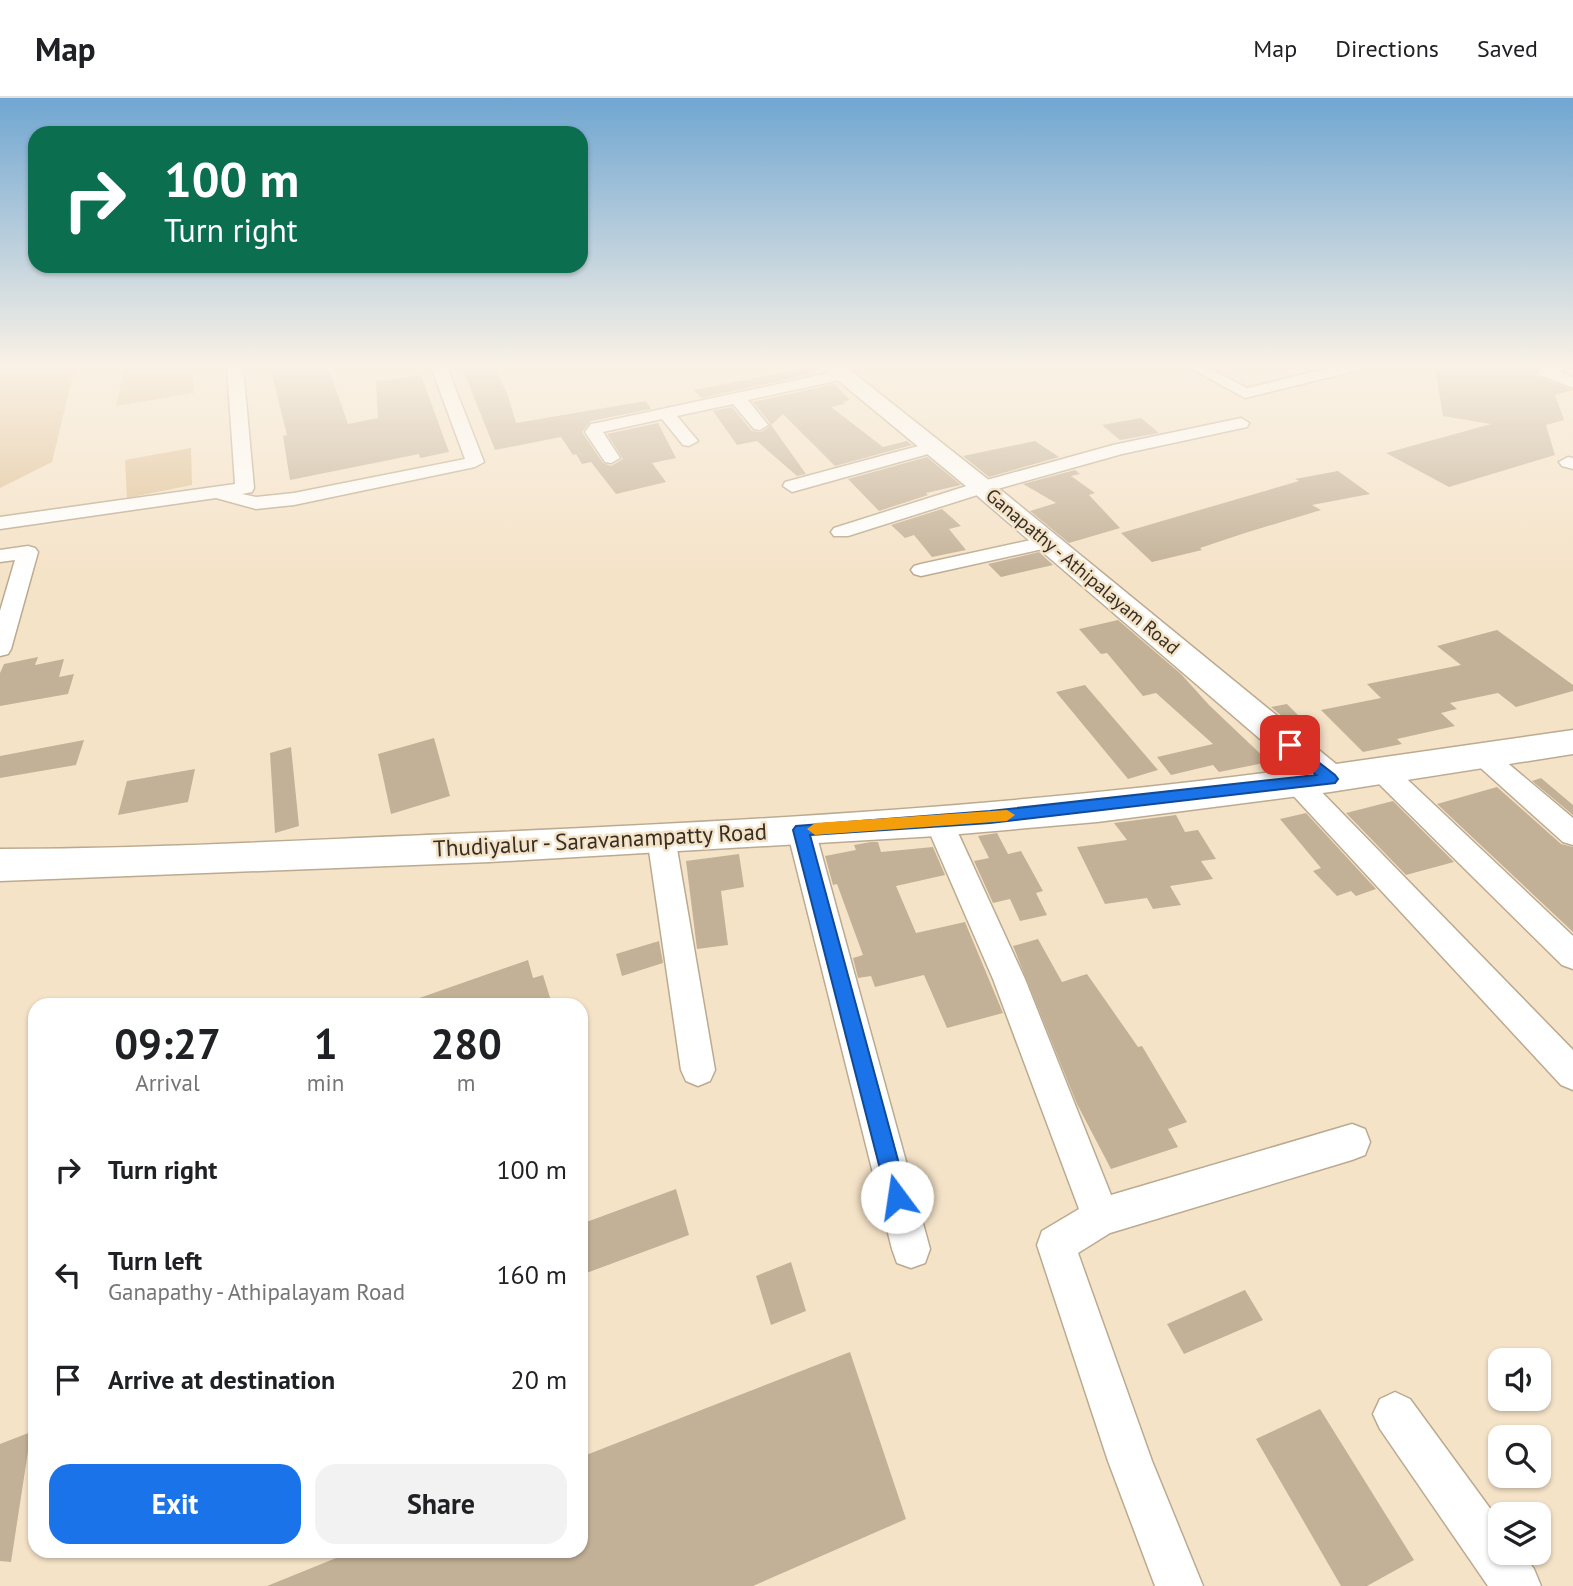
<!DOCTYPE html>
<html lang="en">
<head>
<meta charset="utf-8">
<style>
  :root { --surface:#fff; --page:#f2f2f2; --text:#202124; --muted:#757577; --line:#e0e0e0; --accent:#1a73e8 }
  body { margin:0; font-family:"PT Sans",sans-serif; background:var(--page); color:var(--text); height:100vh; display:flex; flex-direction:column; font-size:26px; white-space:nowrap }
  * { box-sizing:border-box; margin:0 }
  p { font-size:23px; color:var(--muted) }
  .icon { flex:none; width:38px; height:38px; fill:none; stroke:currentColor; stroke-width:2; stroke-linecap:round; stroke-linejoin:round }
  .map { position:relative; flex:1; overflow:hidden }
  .details { position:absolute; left:28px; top:900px; width:560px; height:560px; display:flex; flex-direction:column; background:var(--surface); border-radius:21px; box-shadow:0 2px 5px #0004 }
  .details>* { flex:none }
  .guide { position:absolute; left:28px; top:28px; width:560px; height:147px; border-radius:21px; box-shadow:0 2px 5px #0004; background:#0b6e4f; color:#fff; overflow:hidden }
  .buttons { position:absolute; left:1488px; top:1250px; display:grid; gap:14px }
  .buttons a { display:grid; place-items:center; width:63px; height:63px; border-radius:14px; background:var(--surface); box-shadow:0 2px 5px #0004; font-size:35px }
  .pin { position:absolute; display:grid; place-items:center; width:60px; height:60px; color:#fff; margin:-30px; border-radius:14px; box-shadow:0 4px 10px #0006 }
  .me { position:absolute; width:77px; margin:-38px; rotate:346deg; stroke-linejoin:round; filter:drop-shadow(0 0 5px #0008) }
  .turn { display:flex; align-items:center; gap:24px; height:147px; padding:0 21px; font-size:32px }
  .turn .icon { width:91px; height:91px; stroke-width:2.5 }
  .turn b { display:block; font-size:49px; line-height:60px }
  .eta { display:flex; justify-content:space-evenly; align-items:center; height:119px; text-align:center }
  .eta b { font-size:42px; font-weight:800; line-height:49px }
  .button { display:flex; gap:14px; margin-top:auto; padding:14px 21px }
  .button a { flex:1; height:80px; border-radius:21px; background:var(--accent); color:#fff; font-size:28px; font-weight:800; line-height:80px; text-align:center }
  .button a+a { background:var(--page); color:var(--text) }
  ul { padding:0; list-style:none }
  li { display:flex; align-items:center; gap:21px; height:105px; padding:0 21px }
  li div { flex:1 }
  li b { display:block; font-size:26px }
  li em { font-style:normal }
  header { display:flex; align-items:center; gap:42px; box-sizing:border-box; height:98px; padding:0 35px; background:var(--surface); border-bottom:2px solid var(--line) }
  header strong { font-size:33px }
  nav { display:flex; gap:38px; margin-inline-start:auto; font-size:24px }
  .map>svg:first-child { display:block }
</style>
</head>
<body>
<header>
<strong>Map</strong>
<nav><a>Map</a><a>Directions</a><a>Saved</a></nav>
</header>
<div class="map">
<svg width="1573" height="1488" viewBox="0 0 1573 1488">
  <rect width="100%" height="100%" fill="#f5e3c8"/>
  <!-- green -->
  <path fill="#e0c399" d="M0,269H75L52,364L0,390Z
    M125,269H192L194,295L116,308Z
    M191,350L192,387L127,400L125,362Z"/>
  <!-- building -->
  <path fill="#c3b197" d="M270,269H328L348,326L378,320L376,283L421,277L449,354L420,360L419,356L290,382L283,338L287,337Z
    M462,269H494L507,295L516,325L646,303L651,311L591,323L582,334L603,365L611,368L623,361L607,336L658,325L676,360L652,365L666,384L616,396L591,364L582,366L576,356L573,357L561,339L495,352Z
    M811,269L816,275L701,300L694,292Z
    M1435,269H1539L1534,274L1538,279L1573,292L1555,297L1564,322L1546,327L1555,357L1449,389L1386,355L1491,326L1443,318Z
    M834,286L850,302L843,304L845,306L831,309L883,349L907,343L912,347L835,368L783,316L771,327L806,376L797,378L757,343L737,347L713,313L732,309L752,333L761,334L769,329L770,325L753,304Z
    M1141,320L1159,335L1120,342L1102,327Z
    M1035,343L1059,359L989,379L963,358Z
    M927,359L961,387L926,395L928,397L879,413L848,381Z
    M1075,372L1080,376L1071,378L1095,395L1089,397L1120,430L1069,445L1030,413L1056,405L1023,386Z
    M1338,373L1370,396L1312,407L1321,412L1245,435L1200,450L1202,452L1152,464L1121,435L1299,383L1295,381Z
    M942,411L961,428L949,431L966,452L932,459L914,437L905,440L891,427Z
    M1039,454L1053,467L1001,479L988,466Z
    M1118,522L1181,576L1209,607L1269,664L1219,674L1213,667L1171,677L1157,659L1213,646L1156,595L1143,598L1107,555L1101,556L1079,531Z
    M1497,532L1573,587V593L1516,609L1498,595L1450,605L1457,611L1441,615L1455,628L1397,641L1402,646L1363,654L1321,612L1381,600L1367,586L1461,567L1437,548Z
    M38,559L35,567L64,561L59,579L74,576L68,596L0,608V575L4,566Z
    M1085,587L1158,672L1128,681L1056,594Z
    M1287,606L1302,621L1288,623L1271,609Z
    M434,640L450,698L391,716L378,656Z
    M84,642L76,667L0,680V658Z
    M291,649L299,728L275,735L270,655Z
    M195,671L188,704L118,717L127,683Z
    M1541,680L1573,707V717L1532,683Z
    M1497,689L1561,746L1573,749V834L1437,706Z
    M1393,703L1454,764L1406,777L1346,715Z
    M1306,715L1376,791L1356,798L1351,793L1337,798L1313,773L1321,770L1280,721Z
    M1176,717L1185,734L1198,732L1216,761L1201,763L1213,781L1170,788L1181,807L1153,811L1147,800L1105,806L1077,749L1127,742L1114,725Z
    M997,735L1008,756L1021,753L1043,793L1036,795L1047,817L1020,823L1010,801L993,805L974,763L989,760L978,738Z
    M871,744H878L881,754L933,749L945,777L896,788L916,835L965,824L1003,915L947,930L924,877L875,889L871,878L858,880L853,860L863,857L837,786L833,787L825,758L856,752L854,747Z
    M739,756L744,789L721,793L728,847L697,851L686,763Z
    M1038,841L1062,884L1087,876L1138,949L1142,948L1187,1024L1168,1031L1178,1049L1111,1071L1077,1006L1013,848Z
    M659,843L663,865L622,878L616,856Z
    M528,862L533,880L543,877L552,906H409L408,904Z
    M676,1091L689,1137L581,1177V1126Z
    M791,1164L806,1213L771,1227L756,1178Z
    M1245,1192L1263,1222L1184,1256L1167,1226Z
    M850,1254L906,1421L753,1488H267L356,1452H581V1359Z
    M1320,1311L1414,1462L1367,1488H1341L1256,1341Z
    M31,1334L11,1464L0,1463V1346Z"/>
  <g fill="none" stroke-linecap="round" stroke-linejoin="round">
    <defs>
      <path id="street" d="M227,269H243L254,390L252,394L242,396L256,399L294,395L465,361L431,269H447L484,364L475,369L294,407L256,411L216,400L0,431V419L235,386Z
        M1188,269H1207L1247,290L1333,269H1361L1359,272L1245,300Z
        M1544,269H1567L1560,274L1573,279V290L1540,277L1537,274Z
        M843,272L851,277L849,280L748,302L768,327L760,332L754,331L733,306L677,318L698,343L689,348L683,347L662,321L603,334L620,360L611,365L605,364L585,334L591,326L597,325Z
        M1241,320L1249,325L1247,329L1122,356L990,393L848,438H834L831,434L834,430L976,385L1113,347Z
        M933,344L942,349L939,353L792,394L783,388L785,384Z
        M1568,359L1573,360V371L1562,368L1559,364Z
        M1049,438L1056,440L1059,444L1056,448L921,478L914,476L911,472L914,468L921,466Z
        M28,448L35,450L38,454L11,551L8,556L0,558V513L15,462L0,464V452Z
        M1483,649L1492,652L1573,720V747L1563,744L1474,664L1470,658L1474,652Z
        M1382,664L1391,666L1573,838V871L1562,867L1373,680L1369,673L1373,666Z
        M1297,675L1306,678L1573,952V992L1561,987L1288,692L1284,685L1288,678Z
        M939,714L949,717L953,724L1025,881L1111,1097L1352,1026L1365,1031L1370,1044L1365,1057L1352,1062L1110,1135L1078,1155L1152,1363L1203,1488H1155L1108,1363L1037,1147L1042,1133L1079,1111L993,881L925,724L929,717Z
        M801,721L811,724L815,732L930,1151L925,1165L911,1170L897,1165L892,1151L787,732L791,724Z
        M661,728L671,731L675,739L715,972L710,983L698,988L686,983L681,972L647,739L651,731Z
        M1395,1294L1410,1301L1500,1424V1454H1522L1534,1471L1541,1488H1488L1380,1331L1373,1316L1380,1301Z"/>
      <path id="secondary" d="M822,269H846L985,379L1336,666L1573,632V656L1330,694L1097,724L937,738L490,764L0,783V751C150,751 300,742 450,736C732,724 1014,709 1295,671L967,389Z"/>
    </defs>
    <!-- street casing -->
    <use href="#street" stroke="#bcaa90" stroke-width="3"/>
    <!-- secondary casing -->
    <use href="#secondary" stroke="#bcaa90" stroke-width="3"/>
    <!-- street -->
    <use href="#street" fill="#fff" fill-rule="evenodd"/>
    <!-- secondary -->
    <use href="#secondary" fill="#fff" fill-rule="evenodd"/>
  </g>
  <!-- sky -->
  <linearGradient id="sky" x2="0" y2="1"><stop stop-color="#70a6d1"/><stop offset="0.56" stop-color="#faf2e6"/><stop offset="1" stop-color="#faf2e6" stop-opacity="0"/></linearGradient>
  <rect width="1573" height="478" fill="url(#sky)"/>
  <!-- route -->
  <path fill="#1a73e8" stroke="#114b97" stroke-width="2" d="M1290,642L1335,677L1338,681L1335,685L990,725L810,737L908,1099L904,1106L897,1109L889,1106L793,732L796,728L990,713L1316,677L1285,651L1283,647L1285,643Z"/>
  <!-- slow -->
  <path fill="#f59e0b" d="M1007,712L1015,717L1007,723L815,737L807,731L815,725Z"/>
  <g text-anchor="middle" stroke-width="5" stroke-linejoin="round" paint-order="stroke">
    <!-- far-street labels -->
    <g font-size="19" fill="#362f25" stroke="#f5e3c8">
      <text transform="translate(1083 473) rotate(40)" y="7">Ganapathy - Athipalayam Road</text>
    </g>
    <!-- street labels -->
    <g font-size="23" fill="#362f25" stroke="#f5e3c8">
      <text transform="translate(600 742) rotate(-3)" y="8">Thudiyalur - Saravanampatty Road</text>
    </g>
  </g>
</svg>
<div class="buttons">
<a><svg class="icon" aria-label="sound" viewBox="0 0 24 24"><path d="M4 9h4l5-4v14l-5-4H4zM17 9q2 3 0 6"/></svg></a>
<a><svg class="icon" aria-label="search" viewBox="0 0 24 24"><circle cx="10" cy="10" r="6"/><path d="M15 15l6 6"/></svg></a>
<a><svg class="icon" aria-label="layers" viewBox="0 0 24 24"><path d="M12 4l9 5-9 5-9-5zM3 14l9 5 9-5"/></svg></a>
</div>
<div class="pin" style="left:1290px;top:647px;background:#d93025"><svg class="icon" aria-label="arrive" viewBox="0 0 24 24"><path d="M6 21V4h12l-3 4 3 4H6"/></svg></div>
<svg class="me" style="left:897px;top:1099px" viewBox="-20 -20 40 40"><circle r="19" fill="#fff"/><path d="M0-13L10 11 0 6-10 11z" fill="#1a73e8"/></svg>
<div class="guide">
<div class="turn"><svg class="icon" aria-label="right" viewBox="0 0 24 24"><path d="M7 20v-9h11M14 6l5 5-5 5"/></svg><div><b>100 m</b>Turn right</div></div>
</div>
<section class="details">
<div class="eta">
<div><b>09:27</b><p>Arrival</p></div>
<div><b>1</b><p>min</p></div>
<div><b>280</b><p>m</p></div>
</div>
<ul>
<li><svg class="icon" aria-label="right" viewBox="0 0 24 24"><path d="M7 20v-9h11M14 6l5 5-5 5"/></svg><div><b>Turn right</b></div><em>100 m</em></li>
<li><svg class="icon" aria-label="left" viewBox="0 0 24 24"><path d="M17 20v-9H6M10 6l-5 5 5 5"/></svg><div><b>Turn left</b><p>Ganapathy - Athipalayam Road</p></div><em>160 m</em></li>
<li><svg class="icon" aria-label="arrive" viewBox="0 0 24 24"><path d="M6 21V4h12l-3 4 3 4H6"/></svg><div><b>Arrive at destination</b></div><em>20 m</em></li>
</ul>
<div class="button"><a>Exit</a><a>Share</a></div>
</section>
</div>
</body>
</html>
